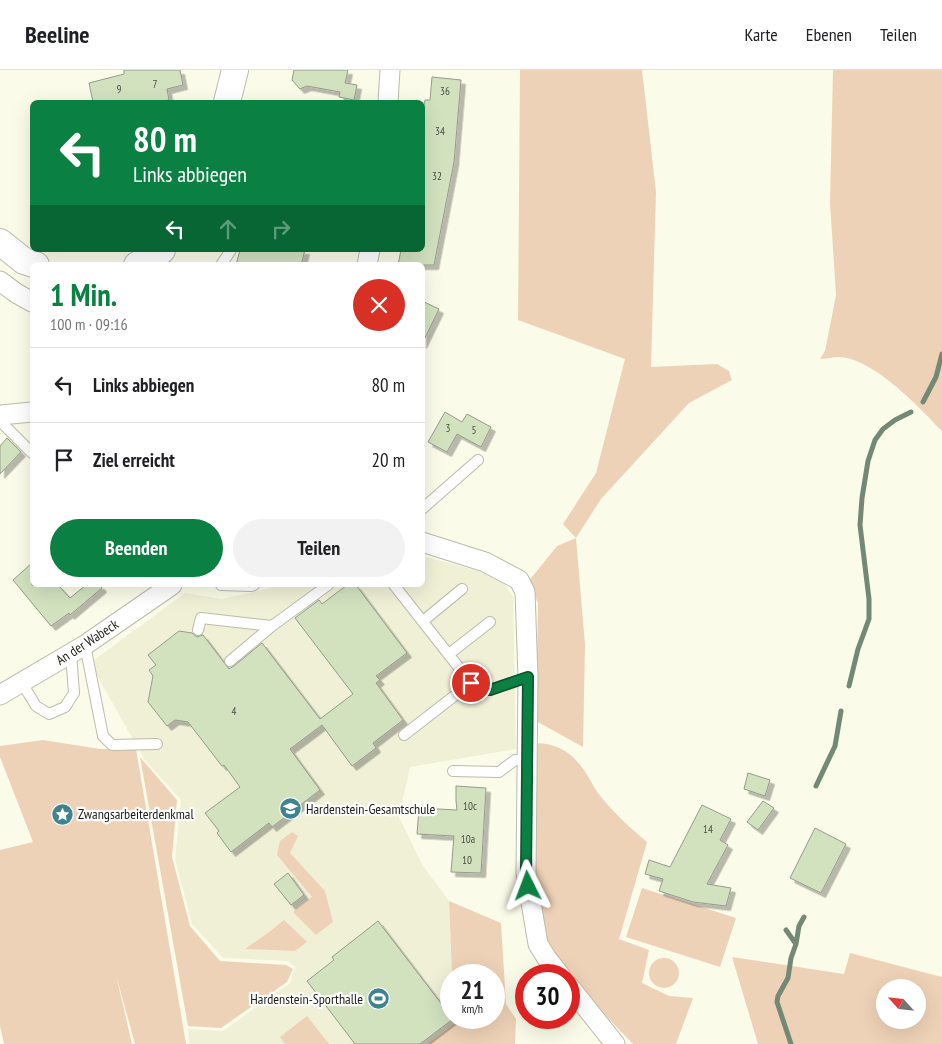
<!DOCTYPE html>
<html lang="de">
<head>
<meta charset="utf-8">
<style>
  :root { --surface:#fff; --page:#f2f2f2; --text:#202124; --muted:#757577; --line:#e0e0e0; --accent:#0b8043 }
  body { margin:0; font-family:"PT Sans Narrow",sans-serif; background:var(--page); color:var(--text); height:100vh; display:flex; flex-direction:column; font-size:19px; white-space:nowrap }
  * { box-sizing:border-box; margin:0 }
  p { font-size:16px; color:var(--muted) }
  .icon { flex:none; width:28px; height:28px; fill:none; stroke:currentColor; stroke-width:2; stroke-linecap:round; stroke-linejoin:round }
  .map { position:relative; flex:1; overflow:hidden }
  .side { position:absolute; left:30px; top:192px; width:395px; height:325px; display:flex; flex-direction:column; background:var(--surface); border-radius:8px; box-shadow:0 5px 20px #0002 }
  .side>* { flex:none }
  .hud { position:absolute; left:30px; top:30px; width:395px; height:152px; border-radius:8px; box-shadow:0 5px 20px #0002; background:#0b8043; color:#fff; overflow:hidden }
  .needle { width:32px; rotate:297deg }
  .tools { position:absolute; left:876px; top:909px; display:grid; gap:10px }
  .tools a { display:grid; place-items:center; width:50px; height:50px; border-radius:50%; background:var(--surface); box-shadow:0 5px 20px #0002; font-size:25px }
  .speed { position:absolute; left:440px; top:894px; display:flex; gap:10px; font-size:25px; font-weight:700; text-align:center }
  .speed>* { display:grid; place-content:center; width:65px; height:65px; border-radius:50%; background:var(--surface); box-shadow:0 5px 20px #0002; line-height:1 }
  .speed small { font-size:12px; font-weight:400 }
  .speed .limit { border:8px solid #d22; background:#fff; color:#111 }
  .pin { position:absolute; display:grid; place-items:center; width:42px; height:42px; color:#fff; margin:-21px; border:2px solid #fff; border-radius:50%; box-shadow:0 1px 5px #0007 }
  .me { position:absolute; width:55px; margin:-28px; rotate:357deg; stroke-linejoin:round; filter:drop-shadow(0 0 4px #0008) }
  .turn { display:flex; align-items:center; gap:18px; height:105px; padding:0 20px; font-size:22px }
  .turn .icon { width:65px; height:65px; stroke-width:2.5 }
  .turn b { display:block; font-size:35px; line-height:42px }
  .lanes { display:flex; align-items:center; height:48px; padding:0 20px; background:#0003; justify-content:center; gap:25px; direction:ltr }
  .lanes .off { opacity:.35 }
  .round { display:grid; place-items:center; flex:none; width:52px; height:52px; border-radius:26px; background:var(--page) }
  .head { display:flex; align-items:center; justify-content:space-between; height:85px; padding:0 20px }
  h1 { font-size:30px; font-weight:600; line-height:38px; color:var(--accent) }
  .primary-button { display:flex; gap:10px; margin-top:auto; padding:10px 20px }
  .primary-button a { flex:1; height:58px; border-radius:30px; background:var(--accent); color:#fff; font-size:20px; font-weight:600; line-height:58px; text-align:center }
  .primary-button a+a { background:var(--page); color:var(--text) }
  ul { padding:0; list-style:none }
  li { display:flex; align-items:center; gap:15px; height:75px; padding:0 20px; border-top:1px solid var(--line) }
  li div { flex:1 }
  li b { display:block; font-size:19px }
  li em { font-style:normal }
  header { display:flex; align-items:center; gap:30px; box-sizing:border-box; height:70px; padding:0 25px; background:var(--surface); border-bottom:1px solid var(--line) }
  header strong { font-size:24px }
  nav { display:flex; gap:28px; margin-inline-start:auto; font-size:18px }
  .map>svg:first-child { display:block }
</style>
</head>
<body>
<header>
<strong>Beeline</strong>
<nav><a>Karte</a><a>Ebenen</a><a>Teilen</a></nav>
</header>
<div class="map">
<svg width="942" height="974" viewBox="0 0 942 974">
  <defs>
    <filter id="shadow"><feDropShadow dx="4.5" dy="4.5" stdDeviation="0" flood-color="#0004"/></filter>
  </defs>
  <rect width="100%" height="100%" fill="#fbfbe9"/>
  <!-- built -->
  <path fill="#f0f0d7" d="M423,486L499,507L513,526L516,679L410,697L399,747L423,796L449,831L452,905L451,948H454L455,952L428,974H189L188,959L223,961L290,913L295,897L288,891L223,888L192,854L175,789L181,730L144,689L90,593L185,523L222,529L271,518L274,515H422Z"/>
  <!-- green -->
  <path fill="#eed2b7" fill-rule="evenodd" d="M520,0H642L656,122L651,297L717,294L729,301L732,310L689,333L601,429L576,468L585,575L583,677L536,651L538,533L528,512L557,476L576,468L563,454L596,403L625,289L518,250Z
    M833,0H942V361C920,338 873,288 839,287C833,287 826,289 820,289L825,281L836,225L830,133Z
    M43,670L100,679H136L186,974H135L116,905L132,974H4L0,956V780L33,772L0,687V676Z
    M532,673C555,673 570,680 584,700C589,707 593,716 598,723C612,741 629,757 647,772L619,869L649,880L642,913L669,926L693,928L676,974H633L571,910L543,871L536,833Z
    M140,687L177,730L172,787L190,856L220,891L286,895L293,899L287,912L221,958L188,956Z
    M292,762L298,766L290,783L325,821L333,852L316,865L293,842L312,827L277,785L280,771Z
    M642,818L736,848L720,897L626,867Z
    M449,831L501,853L506,934L516,949L515,974H428L455,953L454,948H494V905H452Z
    M284,850L307,872L295,881L245,879L269,862Z
    M850,883L942,907V974H758L732,887L844,904ZM885,918H918V950H885Z
    M649 903a15 15 0 1 1 30 0a15 15 0 1 1-30 0Z
    M307,946L329,974H285L280,967Z"/>
  <g fill="none" stroke-linecap="round" stroke-linejoin="round">
    <!-- stream -->
    <path stroke="#748975" stroke-width="5" d="M923,332L936,307L942,284
      M849,616L858,579L869,549V529L860,455L862,428L868,391L875,370L883,359L895,350L911,342
      M816,716L835,676L841,641
      M786,860L796,874L791,888L788,908L778,926L777,932L791,974
      M796,874L799,856L804,847"/>
  </g>
  <!-- building -->
  <path fill="#d2e2bf" stroke="#949b8c" filter="url(#shadow)" d="M124,0H180L183,15L167,19L169,30L157,32H93L89,13L124,4Z
    M294,0H348L345,13L357,15L354,30L339,27L340,22L307,16L300,19L292,10Z
    M432,7L461,10L454,92L434,195H398L401,180H422V46L425,30H430Z
    M240,180H305L301,195H236Z
    M422,231L439,239L422,274Z
    M445,342L462,352L467,344L491,357L481,377L457,364L447,382L428,372Z
    M7,368L21,382L0,404V376Z
    M32,493V515H58L70,528L86,515H100L102,518L70,545L69,543L51,556L13,510Z
    M347,515H356L407,583L376,606L380,610L376,613L403,650L373,673L376,678L352,696L322,655L290,679L320,720L272,757L269,753L231,782L217,763L219,761L205,743L240,717L224,695L222,696L188,652L175,650L167,656L148,632L153,606L149,600L156,595L148,585L179,561L192,563L197,567L203,565L229,599L234,596L262,573L320,649L353,624L295,548L319,530L322,534Z
    M748,703L770,710L765,726L744,719Z
    M456,716L486,718L481,803L451,802L454,766L417,764L419,738L457,740L456,731Z
    M763,731L774,738L758,760L747,752Z
    M702,735L731,749L720,770L728,775L707,814L731,818L726,836L693,832L659,821L663,809L645,804L649,790L670,797Z
    M815,758L846,774L821,823L790,808Z
    M288,803L304,825L291,835L274,814Z
    M378,851L453,949L420,974H355L307,911L334,890L332,887Z"/>
  <g fill="none" stroke-linecap="round" stroke-linejoin="round">
    <defs>
      <path id="lane" d="M221,195L231,180
        M0,351L32,383
        M422,439L478,390
        M221,515L251,516L254,515
        M394,515L471,613
        M423,551L462,519
        M198,560L201,548L272,556L328,515
        M85,575L103,666L112,675L157,674
        M449,584L490,552
        M230,591L272,556
        M22,613L36,636L49,644L65,637L74,623L71,584
        M404,665L471,613L490,620L528,607
        M453,701L499,702L515,690H526"/>
      <path id="street" d="M388,32L390,0
        M367,195L370,180
        M0,211L16,223L32,232
        M0,345L32,342
        M422,472L485,492L519,510L525,522L528,607L526,803L538,874L546,887L560,905
        M0,625L85,575L172,515
        M569,916L615,974"/>
      <path id="secondary" d="M227,32L235,0
        M0,172L24,191L36,195
        M137,195L155,186L162,180"/>
    </defs>
    <!-- lane casing -->
    <use href="#lane" stroke="#bcbcac" stroke-width="12"/>
    <!-- street casing -->
    <use href="#street" stroke="#bcbcac" stroke-width="21"/>
    <!-- secondary casing -->
    <use href="#secondary" stroke="#bcbcac" stroke-width="28"/>
    <!-- lane -->
    <use href="#lane" stroke="#fff" stroke-width="10"/>
    <!-- street -->
    <use href="#street" stroke="#fff" stroke-width="19"/>
    <!-- secondary -->
    <use href="#secondary" stroke="#fff" stroke-width="26"/>
  </g>
  <g fill="none" stroke-linecap="round" stroke-linejoin="round">
    <defs>
      <path id="route" d="M471,613L490,620L528,607L526,803L528,816"/>
    </defs>
    <!-- route casing -->
    <use href="#route" stroke="#07532c" stroke-width="12"/>
    <!-- route -->
    <use href="#route" stroke="#0b8043" stroke-width="9"/>
  </g>
  <!-- icons -->
  <defs>
    <symbol id="school-disc" viewBox="-11 -11 22 22"><circle r="9.5" fill="#3e8390" stroke="#fff"/><path d="M0-5L7-2L0 1L-7-2ZM-4 1L0 2.5L4 1V4Q0 6-4 4Z" fill="#fff"/></symbol>
    <symbol id="sight-disc" viewBox="-11 -11 22 22"><circle r="9.5" fill="#3e8390" stroke="#fff"/><path d="M0-6L1.8-2.2L6-1.7L2.9 1.2L3.7 5.4L0 3.3L-3.7 5.4L-2.9 1.2L-6-1.7L-1.8-2.2Z" fill="#fff"/></symbol>
    <symbol id="stadium-disc" viewBox="-11 -11 22 22"><circle r="9.5" fill="#3e8390" stroke="#fff"/><path d="M0-5a6.5 5 0 1 0 0 10a6.5 5 0 1 0 0-10ZM-3.5-1.8h7v3.6h-7Z" fill="#fff"/></symbol>
  </defs>
  <g fill-rule="evenodd">
    <use href="#school-disc" x="278" y="726" width="25" height="25"/>
    <use href="#sight-disc" x="50" y="732" width="25" height="25"/>
    <use href="#stadium-disc" x="366" y="916" width="25" height="25"/>
  </g>
  <g text-anchor="middle" stroke-width="4.5" stroke-linejoin="round" paint-order="stroke">
    <!-- number labels -->
    <g font-size="11" fill="#4a4e41">
      <text x="155" y="18">7</text>
      <text x="119" y="23">9</text>
      <text x="445" y="25">36</text>
      <text x="440" y="65">34</text>
      <text x="437" y="110">32</text>
      <text x="448" y="362">3</text>
      <text x="474" y="364">5</text>
      <text x="234" y="645">4</text>
      <text x="470" y="740">10c</text>
      <text x="708" y="763">14</text>
      <text x="468" y="773">10a</text>
      <text x="467" y="794">10</text>
    </g>
    <!-- street labels -->
    <g font-size="14" fill="#1d1d17" stroke="#fff">
      <text transform="translate(87 572) rotate(-33)" y="5">An der Wabeck</text>
    </g>
    <!-- poi labels -->
    <g font-size="14" fill="#1d1d17" stroke="#fff" text-anchor="start">
      <text x="306" y="744">Hardenstein-Gesamtschule</text>
      <text x="78" y="749">Zwangsarbeiterdenkmal</text>
      <text x="363" y="934" text-anchor="end">Hardenstein-Sporthalle</text>
    </g>
  </g>
</svg>
<div class="tools">
<a><svg class="needle" viewBox="-14 -14 28 28"><path d="M0-13l5 13h-10z" fill="#e53935"/><path d="M0 13l5-13h-10z" fill="#757577"/></svg></a>
</div>
<div class="speed"><div>21<small>km/h</small></div><div class="limit">30</div></div>
<div class="pin" style="left:471px;top:613px;background:#d93025"><svg class="icon" aria-label="arrive" viewBox="0 0 24 24"><path d="M6 21V4h12l-3 4 3 4H6"/></svg></div>
<svg class="me" style="left:528px;top:816px" viewBox="-20 -20 40 40"><path d="M0-17L14 15 0 8-14 15z" fill="#0b8043" stroke="#fff" stroke-width="4"/></svg>
<div class="hud">
<div class="turn"><svg class="icon" aria-label="left" viewBox="0 0 24 24"><path d="M17 20v-9H6M10 6l-5 5 5 5"/></svg><div><b>80 m</b>Links abbiegen</div></div>
<div class="lanes"><svg class="icon" aria-label="left" viewBox="0 0 24 24"><path d="M17 20v-9H6M10 6l-5 5 5 5"/></svg><svg class="icon off" aria-label="ahead" viewBox="0 0 24 24"><path d="M12 20V5M6 11l6-6 6 6"/></svg><svg class="icon off" aria-label="right" viewBox="0 0 24 24"><path d="M7 20v-9h11M14 6l5 5-5 5"/></svg></div>
</div>
<section class="side">
<div class="head"><div><h1>1 Min.</h1><p>100 m · 09:16</p></div><a class="round" style="background:#d93025;color:#fff"><svg class="icon" aria-label="close" viewBox="0 0 24 24"><path d="M6 6l12 12M18 6L6 18"/></svg></a></div>
<ul>
<li><svg class="icon" aria-label="left" viewBox="0 0 24 24"><path d="M17 20v-9H6M10 6l-5 5 5 5"/></svg><div><b>Links abbiegen</b></div><em>80 m</em></li>
<li><svg class="icon" aria-label="arrive" viewBox="0 0 24 24"><path d="M6 21V4h12l-3 4 3 4H6"/></svg><div><b>Ziel erreicht</b></div><em>20 m</em></li>
</ul>
<div class="primary-button"><a>Beenden</a><a>Teilen</a></div>
</section>
</div>
</body>
</html>
